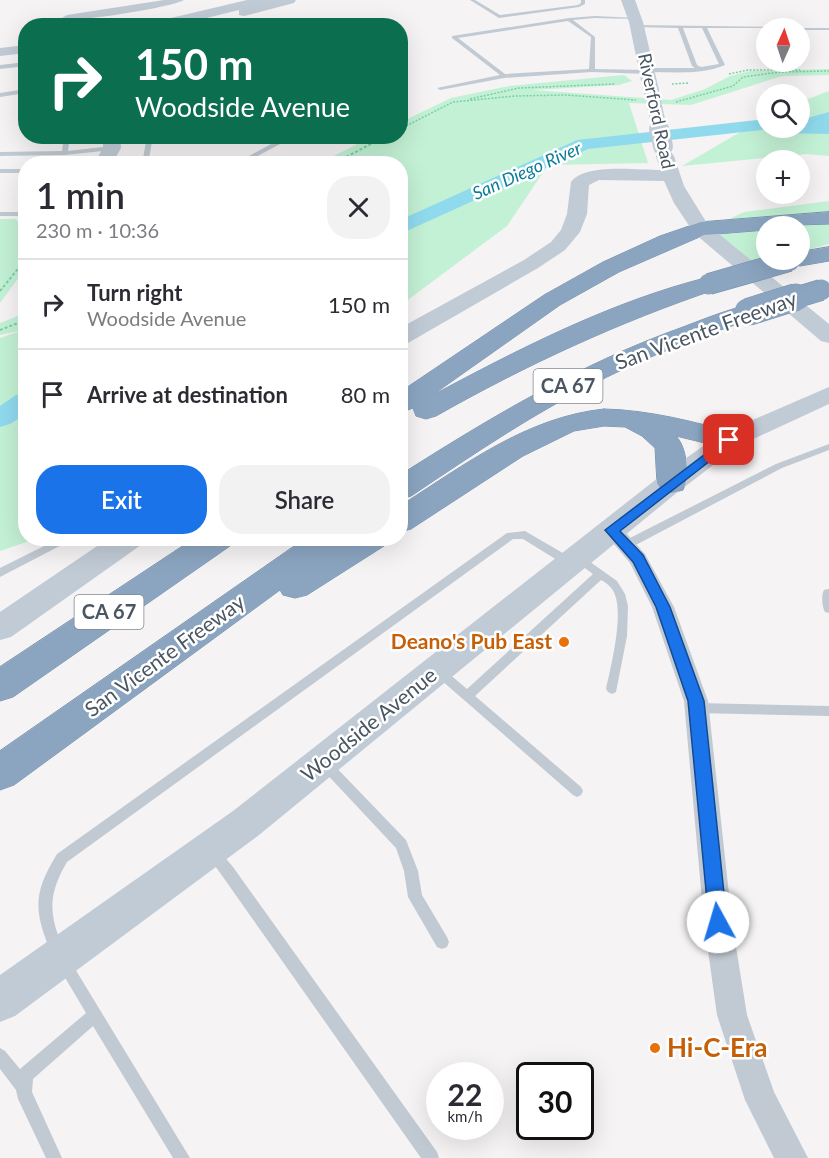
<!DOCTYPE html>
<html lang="en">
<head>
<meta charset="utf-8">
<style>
  :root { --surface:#fff; --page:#f2f2f3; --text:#2b2b33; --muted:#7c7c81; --line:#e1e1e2; --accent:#1a73e8 }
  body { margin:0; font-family:Lato,sans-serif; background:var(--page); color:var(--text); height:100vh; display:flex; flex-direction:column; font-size:22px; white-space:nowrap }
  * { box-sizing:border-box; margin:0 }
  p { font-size:20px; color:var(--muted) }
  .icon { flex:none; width:33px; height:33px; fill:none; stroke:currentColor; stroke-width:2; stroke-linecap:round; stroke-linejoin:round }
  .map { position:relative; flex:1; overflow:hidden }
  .panel { position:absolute; left:18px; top:156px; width:390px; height:390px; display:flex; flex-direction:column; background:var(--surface); border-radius:24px; box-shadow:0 6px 24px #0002 }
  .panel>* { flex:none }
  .top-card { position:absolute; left:18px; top:18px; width:390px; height:126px; border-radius:24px; box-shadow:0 6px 24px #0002; background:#0b6e4f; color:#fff; overflow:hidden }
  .needle { width:39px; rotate:3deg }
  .tools { position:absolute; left:756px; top:18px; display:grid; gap:12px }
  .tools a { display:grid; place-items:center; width:54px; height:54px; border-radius:50%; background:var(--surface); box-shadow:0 6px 24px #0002; font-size:30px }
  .speed { position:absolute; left:426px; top:1062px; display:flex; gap:12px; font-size:30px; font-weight:700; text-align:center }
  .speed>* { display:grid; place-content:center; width:78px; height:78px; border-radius:50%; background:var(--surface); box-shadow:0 6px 24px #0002; line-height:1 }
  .speed small { font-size:15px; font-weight:400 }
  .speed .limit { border:3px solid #111; border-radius:9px; background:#fff; color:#111 }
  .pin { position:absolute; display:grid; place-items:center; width:51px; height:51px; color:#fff; margin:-26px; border-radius:12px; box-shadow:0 3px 9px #0006 }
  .me { position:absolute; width:66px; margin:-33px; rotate:354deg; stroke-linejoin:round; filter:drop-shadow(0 0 4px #0008) }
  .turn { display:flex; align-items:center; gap:21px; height:126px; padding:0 18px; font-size:27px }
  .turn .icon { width:78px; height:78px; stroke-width:2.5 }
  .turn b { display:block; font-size:42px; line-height:51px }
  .round { display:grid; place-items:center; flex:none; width:63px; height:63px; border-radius:24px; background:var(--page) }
  .overview { display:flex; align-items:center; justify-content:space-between; height:102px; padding:0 18px }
  h1 { font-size:36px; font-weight:600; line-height:45px }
  .action { display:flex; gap:12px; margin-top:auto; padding:12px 18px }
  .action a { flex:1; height:69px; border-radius:24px; background:var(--accent); color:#fff; font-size:24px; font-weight:600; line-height:69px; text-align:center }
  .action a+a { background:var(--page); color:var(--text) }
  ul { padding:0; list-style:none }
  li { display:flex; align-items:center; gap:18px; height:90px; padding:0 18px; border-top:2px solid var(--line) }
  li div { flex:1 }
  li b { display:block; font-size:22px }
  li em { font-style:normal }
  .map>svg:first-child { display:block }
</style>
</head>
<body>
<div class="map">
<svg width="829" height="1158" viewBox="0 0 829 1158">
  <rect width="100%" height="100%" fill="#f5f3f3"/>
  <!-- green -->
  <path fill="#c3f1d5" d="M829,69V75L782,76L691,105L629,103L648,163L548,165L507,226L401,305L400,164H318L371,137L400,136L401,122L451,98L509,86L624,75L632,81L619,85L532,90L671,100L705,89L730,76L750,71Z
    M829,91V156L806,154L682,166L766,117V128H800V102Z
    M829,201V244L800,252V226H766V260L755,265L710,228L744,212Z
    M0,219H15L26,228L25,269L0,303Z
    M25,313L26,538L35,539L0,551V338L23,330L0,335V323Z"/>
  <!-- water -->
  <path fill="#90daee" d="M829,112V134L778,133L784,128H800V120Z"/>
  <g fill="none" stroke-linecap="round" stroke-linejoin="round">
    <!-- river -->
    <path fill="#90daee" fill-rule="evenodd" d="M766,119V128L772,129L588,149L400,234V220L577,140Z
      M26,393V414L10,424L0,427V406L16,395Z"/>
    <defs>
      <path id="highway" d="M829,212V224L766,226V230L704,235L619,272L560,305L431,396C519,349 612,301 709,277L717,279L721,284L717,289C619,322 526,365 436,416L426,419L416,416L413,408L400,413V392L544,295L603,262L660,236L701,222Z
        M829,247V261L800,266L792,264L789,260H800V252Z
        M748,305L757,307L760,312L757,317C706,335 655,353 607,377C538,410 474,454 411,496L400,499V475C491,417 582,363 683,327C704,319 726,310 748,305Z
        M604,409C650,410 695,422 739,434L743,440L739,446L729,449L676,436C687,447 690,477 683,490L672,493L661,490L657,483L655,448L642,436L625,427L604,426L574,431L523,456L411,529L400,532V506C464,465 527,417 604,409Z
        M195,538H235L230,546L13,697L0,701V667Z
        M306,538H345L343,541L348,538H389L384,546L307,595L295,598L283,595L280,590L14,785L0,790V751Z"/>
    </defs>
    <!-- highway casing -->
    <use href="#highway" stroke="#7690ad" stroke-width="1"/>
    <!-- path-far1 -->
    <path stroke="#7ad0a6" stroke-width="1.5" stroke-dasharray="2 1.5" stroke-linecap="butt" d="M729,74L748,70H800
      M672,84L688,83
      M470,99L519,88L615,84
      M676,102L733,86L743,77L780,72L829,71
      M400,129L453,102L515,96L566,95L636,100"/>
    <!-- path -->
    <path stroke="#7ad0a6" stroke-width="2" stroke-dasharray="3 2" stroke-linecap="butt" d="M333,164L386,136
      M0,291L26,259
      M0,330L26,320"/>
    <!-- lane -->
    <path fill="#c1cad2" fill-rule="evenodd" d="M470,0H475L500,15L578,5L581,3V0H585V4L579,7L499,18Z
      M595,16L636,18L634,19L595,18L573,20L595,37V69L645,70L647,68H695L692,66L678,28L634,27L636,25L779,27L781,28H707L725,65C702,75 675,72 650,72L648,74L592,72L504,78L440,90L437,88L500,75L452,38V36L569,18ZM568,21L591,37L589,69L505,74L458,38ZM683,28H702L719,64L701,67L697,65Z
      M798,28H829V30H800Z
      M26,62V66L0,69V65Z
      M26,89V93L0,97V93Z
      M64,136H70L68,151L112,146L115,148L112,150L65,155L0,156V152L62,151Z
      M147,136H153L148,164H142Z
      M286,136H295L243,164H234Z
      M0,169H26V173H0Z
      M0,212H26V216H0Z
      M829,444V450L782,468L630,548L626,549L621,545L622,542L776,464Z
      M525,531L573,559L574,562L573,565H565L523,539H513L67,862C47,896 49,915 64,950L62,955L57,957L52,955C34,911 32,895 57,854L507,533Z
      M60,538H75L0,577V568Z
      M579,554L617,581L625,594L628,606L627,636L616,692L612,694L608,692L606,689C611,666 626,608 612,589C609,585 605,582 601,580L475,696L581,787L583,791L581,795L577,797L573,795L433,673L431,670L433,667L437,665L441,667L467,689L593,574L575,561L574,558L575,555Z
      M828,589H829V613L825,612C822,607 821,595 824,590Z
      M697,703L829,706V716L697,713L693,711L691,708L693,705Z
      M325,759L329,760L406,840L418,871L422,895L447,937L449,942L447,947L442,949L437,947L408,897L404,871L396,848L321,768L319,764L321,760Z
      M212,846L217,848L233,867L437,1152L439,1158H421L223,877L205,852L207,848Z
      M64,957L69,959L190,1158H173L93,1026L33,1079L32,1092L62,1158H46L18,1099L16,1090L0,1069V1048L5,1051L20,1069L86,1013L57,964L59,959Z"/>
    <!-- street -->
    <path fill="#c1cad2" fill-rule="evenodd" d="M164,0H184C174,7 70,24 62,18L67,15Z
      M612,523L619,525L645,554L674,607L708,701L732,922L747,1015L774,1092L808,1158H774L745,1100L717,1015L704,922L684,701L652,607L630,563L602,530L605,525Z"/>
    <!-- secondary -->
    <path fill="#c1cbd6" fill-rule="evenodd" d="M247,0H296L294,3L244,16L239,15V10L174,26H148L150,23Z
      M621,0H635L643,22L659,90L657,93H645L643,90L629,22Z
      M26,45V53L0,56V48Z
      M103,136H120L121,148L112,164H94L103,148Z
      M665,151L671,152L674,156L684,186L708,225L829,324V343L821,341L694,233L674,203L664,181L599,180L589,185L587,214L580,232L565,250L538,268L408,343L400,345V328L524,260L551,242L561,230L567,214L571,182C585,163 638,170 660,170L656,156L659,152Z
      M829,387V404L738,446L674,495L259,835L15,1016L0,1022V975L233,811L654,481L720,434Z
      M109,538H145L141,545L11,637L0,640V612Z"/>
    <!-- highway -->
    <use href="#highway" fill="#8ba5c1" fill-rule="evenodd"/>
    <defs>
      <path id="highway-bridge-far1" d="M709,284L789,261
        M791,299L821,290"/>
      <path id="highway-bridge" d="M748,312L796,297"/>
    </defs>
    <!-- highway-bridge-far1 casing -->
    <use href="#highway-bridge-far1" stroke="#7690ad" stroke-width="22" stroke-linecap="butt"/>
    <!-- highway-bridge casing -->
    <use href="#highway-bridge" stroke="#7690ad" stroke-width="28" stroke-linecap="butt"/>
    <!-- secondary-bridge-far1 -->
    <path stroke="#c1cbd6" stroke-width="15" d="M651,90L660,131"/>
    <!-- secondary-bridge -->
    <path stroke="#c1cbd6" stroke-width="20" d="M659,129L663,146"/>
    <!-- highway-bridge-far1 -->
    <use href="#highway-bridge-far1" stroke="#8ba5c1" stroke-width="21"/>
    <!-- highway-bridge -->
    <use href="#highway-bridge" stroke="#8ba5c1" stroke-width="27"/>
  </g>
  <!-- route -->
  <path fill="#1a73e8" stroke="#114b97" stroke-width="1.5" d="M729,436L735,440L733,443L620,531L643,555L670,607L704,701L727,922L724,928L718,931L712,928L709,922L688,701L656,607L633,562L605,530Z"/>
  <!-- markers -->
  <g fill="#e8710a" stroke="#fff" stroke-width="2">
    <circle cx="564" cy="642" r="6"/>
    <circle cx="655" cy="1048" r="6"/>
  </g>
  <g text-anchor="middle" stroke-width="5" stroke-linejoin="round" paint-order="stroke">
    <!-- far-street labels -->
    <g font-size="18" fill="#4a5661" stroke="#fff">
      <text transform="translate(656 111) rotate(78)" y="6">Riverford Road</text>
    </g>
    <!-- far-water labels -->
    <g font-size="18" font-style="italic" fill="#0c7c9b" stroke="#fff">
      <text transform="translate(527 171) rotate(-24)" y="6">San Diego River</text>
    </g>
    <!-- shield labels -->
    <g fill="#fff" stroke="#808990" stroke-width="1.5">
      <rect x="533.5" y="369" width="69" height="34" rx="4.5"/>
      <rect x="74.5" y="595" width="69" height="34" rx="4.5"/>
    </g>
    <g font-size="20" font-weight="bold" fill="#4a5661">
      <text x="568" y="393">CA 67</text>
      <text x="109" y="619">CA 67</text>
    </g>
    <!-- street labels -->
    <g font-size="21" fill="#4a5661" stroke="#fff">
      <text transform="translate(706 331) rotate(-20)" y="7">San Vicente Freeway</text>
      <text transform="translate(165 656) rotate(-36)" y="7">San Vicente Freeway</text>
      <text transform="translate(369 725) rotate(-39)" y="7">Woodside Avenue</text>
    </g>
    <!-- food labels -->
    <g font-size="21" font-weight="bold" fill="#c56008" stroke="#fff" text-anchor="end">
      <text x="552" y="649">Deano's Pub East</text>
    </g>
    <!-- near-food labels -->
    <g font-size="26" font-weight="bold" fill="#c56008" stroke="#fff" text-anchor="start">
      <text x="667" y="1057">Hi-C-Era</text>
    </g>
  </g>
</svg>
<div class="tools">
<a><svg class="needle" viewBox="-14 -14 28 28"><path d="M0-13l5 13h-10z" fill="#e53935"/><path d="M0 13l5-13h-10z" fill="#7c7c81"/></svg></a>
<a><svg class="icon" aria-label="search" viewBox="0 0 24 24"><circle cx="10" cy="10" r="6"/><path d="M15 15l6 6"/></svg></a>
<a>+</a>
<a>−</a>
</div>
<div class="speed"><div>22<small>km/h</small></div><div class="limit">30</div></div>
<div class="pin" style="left:729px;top:440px;background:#d93025"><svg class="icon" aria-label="arrive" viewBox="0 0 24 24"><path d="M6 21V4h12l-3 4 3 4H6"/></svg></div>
<svg class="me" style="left:718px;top:922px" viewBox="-20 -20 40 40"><circle r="19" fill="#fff"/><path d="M0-13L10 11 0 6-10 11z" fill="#1a73e8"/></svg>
<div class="top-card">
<div class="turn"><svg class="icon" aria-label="right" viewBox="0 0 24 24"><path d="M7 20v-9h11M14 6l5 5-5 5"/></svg><div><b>150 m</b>Woodside Avenue</div></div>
</div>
<section class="panel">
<div class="overview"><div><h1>1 min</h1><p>230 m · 10:36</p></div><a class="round"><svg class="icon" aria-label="close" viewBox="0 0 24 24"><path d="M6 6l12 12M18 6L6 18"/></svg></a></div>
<ul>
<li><svg class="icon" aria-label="right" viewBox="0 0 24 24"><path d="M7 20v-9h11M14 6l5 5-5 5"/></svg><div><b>Turn right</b><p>Woodside Avenue</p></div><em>150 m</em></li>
<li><svg class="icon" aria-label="arrive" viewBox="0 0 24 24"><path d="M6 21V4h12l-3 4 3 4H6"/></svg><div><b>Arrive at destination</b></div><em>80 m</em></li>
</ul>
<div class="action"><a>Exit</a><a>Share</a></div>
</section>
</div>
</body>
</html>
